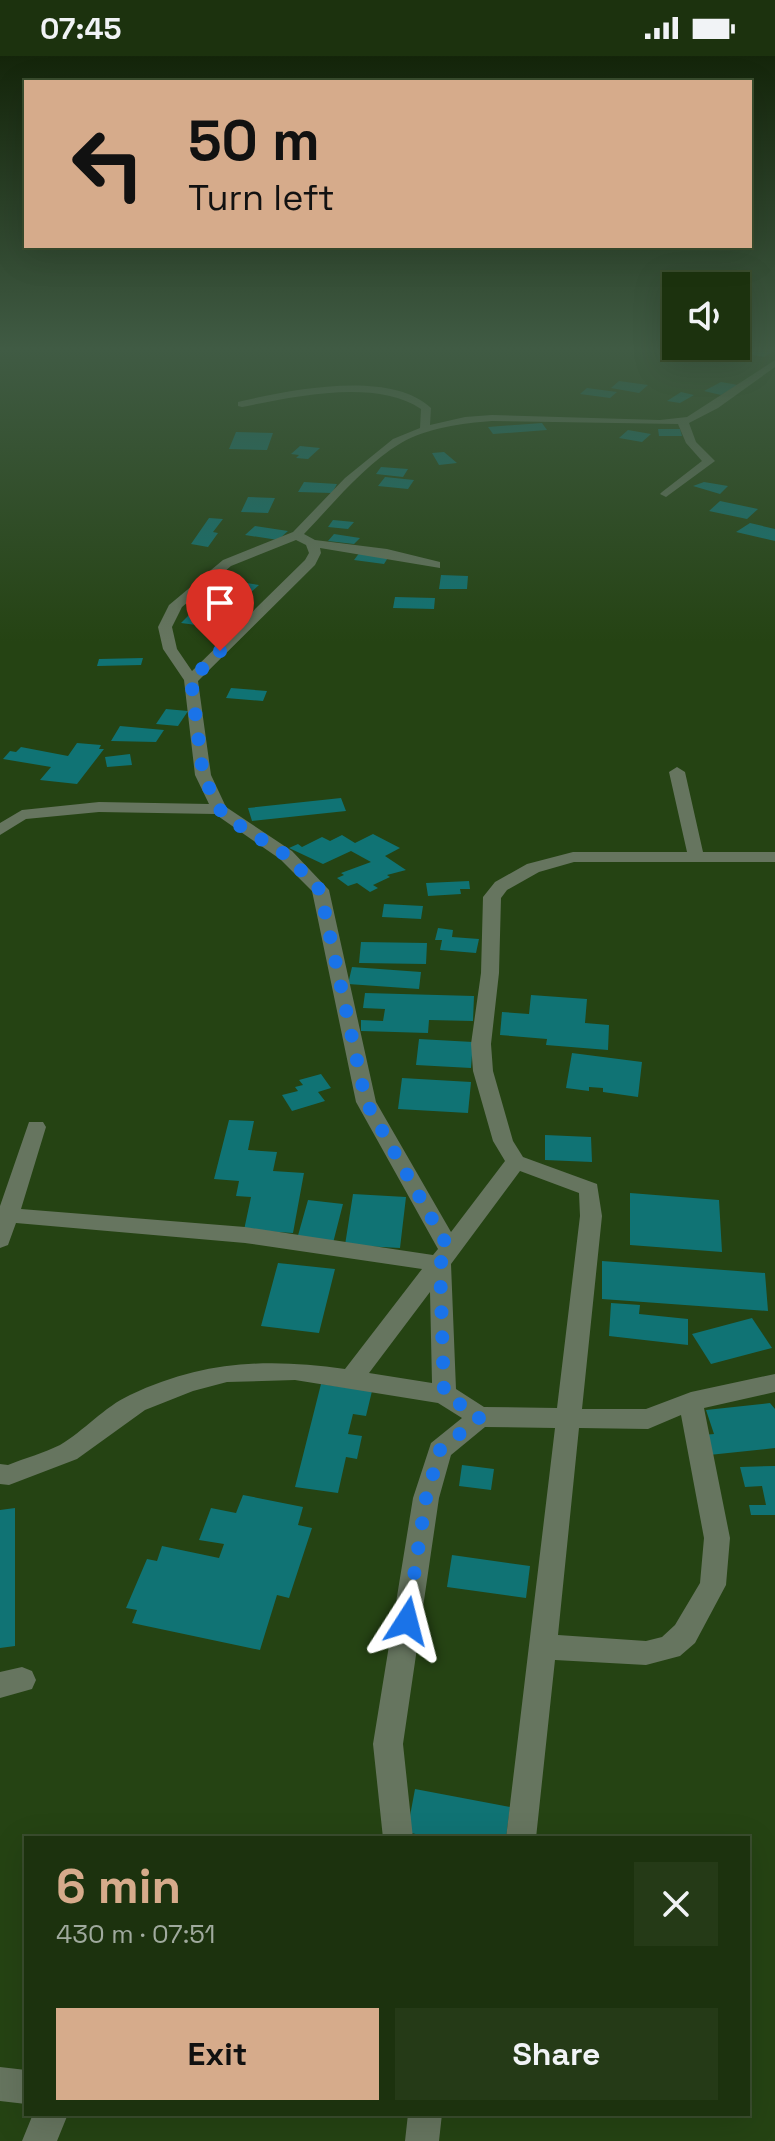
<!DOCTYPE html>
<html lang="en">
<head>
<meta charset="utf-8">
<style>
  :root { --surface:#1c320e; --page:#253a17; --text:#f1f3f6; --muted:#a0aa9e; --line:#3a4d2e; --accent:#d6ab8b }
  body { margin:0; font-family:"Space Grotesk",sans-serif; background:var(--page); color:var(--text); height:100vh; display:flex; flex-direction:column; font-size:30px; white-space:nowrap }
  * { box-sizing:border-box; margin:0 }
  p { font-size:26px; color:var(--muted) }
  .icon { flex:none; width:44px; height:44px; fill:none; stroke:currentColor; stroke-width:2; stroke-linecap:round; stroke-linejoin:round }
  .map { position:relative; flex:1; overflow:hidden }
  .drawer { position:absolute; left:24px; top:1780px; width:726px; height:280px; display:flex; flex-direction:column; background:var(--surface); border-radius:0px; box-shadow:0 8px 32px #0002,0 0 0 2px var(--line) }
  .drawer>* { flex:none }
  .banner { position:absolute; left:24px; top:24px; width:728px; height:168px; border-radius:0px; box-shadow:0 8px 32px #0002,0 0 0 2px var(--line); background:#d6ab8b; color:#111; overflow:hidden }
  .tools { position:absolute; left:662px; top:216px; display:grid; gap:16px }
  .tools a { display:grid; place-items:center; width:88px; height:88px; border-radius:0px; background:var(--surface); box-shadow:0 8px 32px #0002,0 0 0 2px var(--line); font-size:40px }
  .pin { position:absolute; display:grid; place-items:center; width:68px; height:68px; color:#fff; margin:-82px -34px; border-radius:50% 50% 50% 0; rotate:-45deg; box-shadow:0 0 8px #0007 }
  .pin .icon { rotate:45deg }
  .me { position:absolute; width:88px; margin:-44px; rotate:9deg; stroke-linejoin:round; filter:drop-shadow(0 0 6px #0008) }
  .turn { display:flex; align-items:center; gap:28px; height:168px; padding:0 32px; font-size:36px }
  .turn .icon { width:104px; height:104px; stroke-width:2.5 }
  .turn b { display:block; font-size:56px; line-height:68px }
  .round { display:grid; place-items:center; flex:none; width:84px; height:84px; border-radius:0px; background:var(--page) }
  .headline { display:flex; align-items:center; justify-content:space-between; height:136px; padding:0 32px }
  h1 { font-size:48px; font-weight:700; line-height:60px; color:var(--accent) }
  .action { display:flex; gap:16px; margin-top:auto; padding:16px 32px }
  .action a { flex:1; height:92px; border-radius:0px; background:var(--accent); color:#111; font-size:32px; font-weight:700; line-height:92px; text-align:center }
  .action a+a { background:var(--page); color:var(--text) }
  .status { display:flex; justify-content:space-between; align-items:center; height:56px; padding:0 40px; background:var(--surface); direction:ltr }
  .status svg { height:22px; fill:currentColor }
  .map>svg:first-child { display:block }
</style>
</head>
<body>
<div class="status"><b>07:45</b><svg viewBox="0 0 49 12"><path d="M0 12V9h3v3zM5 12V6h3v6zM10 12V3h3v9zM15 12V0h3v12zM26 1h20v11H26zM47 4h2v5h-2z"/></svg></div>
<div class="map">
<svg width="775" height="2085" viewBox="0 0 775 2085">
  <rect width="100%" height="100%" fill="#254313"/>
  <!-- building -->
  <path fill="#107374" d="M747,294H767L774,295L764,301L742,297Z
    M619,325L648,329L639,337L611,332Z
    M721,326L738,329L721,339L704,335Z
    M587,332L617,336L610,342L580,338Z
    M681,336L694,339L680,347L667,345Z
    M542,367L547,374L493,378L488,371Z
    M658,373H680L682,380H659Z
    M628,374L651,378L642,386L619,382Z
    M236,376L273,377L267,394L229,393Z
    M300,390L320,392L308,403L296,402L299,399L291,398Z
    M444,396L457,407L439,409L432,397Z
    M381,411L408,413L403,421L376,418Z
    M385,421L414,424L408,433L378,430Z
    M304,426L337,428L332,437L298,436Z
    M704,426L728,430L720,438L693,430Z
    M248,441L275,442L268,457L241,456Z
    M720,445L758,453L747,463L709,455Z
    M209,462L223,463L213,476L218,477L208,491L191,488Z
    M333,464L354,466L348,473L328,471Z
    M750,467L775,473V485L736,476Z
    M255,470L288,475L278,484L245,479Z
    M334,478L360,482L354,488L328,485Z
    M360,496L389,500L384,508L354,504Z
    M441,519L468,520L467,533H439Z
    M222,523L259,529L250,537L214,531Z
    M395,541L435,542L434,553L393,552Z
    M205,548L227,551L219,560L196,557Z
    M189,559L243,566L235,574L181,567Z
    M143,602L141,609L97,610L99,603Z
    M231,632L267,635L263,645L226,642Z
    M166,653L188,655L178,670L156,668Z
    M120,670L164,674L156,686L111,685Z
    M77,687L101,689L99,693H104L77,728L40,724L51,711L3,703L10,695L16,696L21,691L68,700Z
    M130,698L132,709L107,711L105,701Z
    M341,742L346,755L252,765L248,752Z
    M373,778L400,792L385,800L406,814L387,819L390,821L373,829L378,832L370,836L357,827L348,830L337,822L344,819L341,817L371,806L351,795L323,808L289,792L298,788L302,791L322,781L330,785L342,779L355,787Z
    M469,825L470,833H460L461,838L428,840L426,827Z
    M384,848L423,850L421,863L382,861Z
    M438,872L453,874L452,881L479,883L476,897L440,894L442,884H435Z
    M361,886L427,887L426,908L359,907Z
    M352,911L421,916L419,933L348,928Z
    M365,937L474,940L473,965L429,964L428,977L361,975V964L383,965L385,953L363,952Z
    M531,939L587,943L585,967L609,969L608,994L546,989L547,983L500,979L502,956L529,958Z
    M419,983L473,986L471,1012L416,1009Z
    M572,997L642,1006L638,1041L603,1036V1032L589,1031V1035L566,1032Z
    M321,1018L331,1032L318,1036L325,1045L292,1055L282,1039L298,1035L295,1031L303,1029L299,1024Z
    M402,1022L471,1026L468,1057L398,1053Z
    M229,1064L254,1065L248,1094L277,1096L273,1115L304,1117L293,1177L244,1174L251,1141L236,1140L239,1125L214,1123Z
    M545,1079L591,1081L592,1106L545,1104Z
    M630,1137L719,1144L722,1196L630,1189Z
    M353,1138L406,1141L400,1192L345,1189Z
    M308,1144L343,1148L333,1187L297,1183Z
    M602,1205L765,1217L768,1255L602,1243Z
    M278,1207L335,1213L319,1277L261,1270Z
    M611,1247L640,1249L639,1258L688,1263V1289L609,1280Z
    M752,1262L772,1292L711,1308L692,1278Z
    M321,1328L372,1335L366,1360L353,1358L348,1378L362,1380L357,1403L346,1401L338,1437L295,1431Z
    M770,1347L775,1353V1392L709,1399L703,1379L714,1378L706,1354Z
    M462,1409L494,1413L491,1434L459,1430Z
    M775,1410V1459H751L749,1449H766L762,1430L745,1431L740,1411Z
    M243,1439L303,1451L298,1469L312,1472L289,1542L277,1539L260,1594L132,1567L137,1554L126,1552L147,1503L157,1505L162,1490L219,1502L224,1488L199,1484L211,1452L236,1457Z
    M15,1452V1590L0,1592V1454Z
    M452,1499L530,1510L526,1542L447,1531Z
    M415,1733L510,1751L506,1782H433L407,1776Z"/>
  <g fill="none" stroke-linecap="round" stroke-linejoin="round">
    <!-- minor -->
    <path fill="#66755f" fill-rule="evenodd" d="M775,304V311L718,352L689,367L696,386L715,405L666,441L660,438L662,436L702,405L686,387L678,368L492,365C462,367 427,372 401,387C364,409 334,447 304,478L315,484L387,493L436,505L440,506V512L320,492L321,497L315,509L198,625L211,719L226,751L292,795L329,834L376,1046L451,1176L505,1105L493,1085L473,1015L471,988L481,917L483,841L495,826L527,808L573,796H687L669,716L677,711L685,716L703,796H775V806H574L539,816L507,834L501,842L499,917L491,988L493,1015L513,1085L523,1101L597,1128L602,1160L582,1353H646L691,1336L775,1318V1336L704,1352L730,1482L726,1529L695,1587L680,1600L646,1609L555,1604L536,1782H506L555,1372L485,1371L451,1399L439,1442L403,1688L413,1782H383L373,1688L413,1442L431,1387L462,1362L438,1347L295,1324L227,1326L193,1335L145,1354L77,1403L9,1429L0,1428V1408L8,1409C25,1402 44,1397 60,1389C84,1375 104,1351 130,1339C202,1305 267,1302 345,1313L422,1213L245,1187L16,1167L8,1189L0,1192V1150L29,1066H43L46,1071L21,1153L245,1171L433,1199L438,1193L356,1046L312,835L280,803L215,758L99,756L26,763L0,779V767L22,754L99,746L209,748L195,719L184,624L163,593L158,571L169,549L223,504L293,476L345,422L393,383L420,372L421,353C375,322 293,341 242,351L238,350V346C289,334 390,313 431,352L430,369L465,361L492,359L660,364L687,361ZM296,484L306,489L309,497L305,504L192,615L177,593L172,571L182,551L231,510ZM520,1115L579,1137L580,1160L557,1352L484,1351L456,1333L451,1208ZM430,1236L432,1327L369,1317ZM681,1359L704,1482L700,1527L675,1569L662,1581L646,1585L558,1579L579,1372L648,1373Z
      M22,1611L32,1615L36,1624L32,1633L0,1642V1616Z
      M0,2011L26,2014V2048L0,2045Z
      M33,2058H68L57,2085H22Z
      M408,2058H442L439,2085H405Z"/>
  </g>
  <!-- sky -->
  <linearGradient id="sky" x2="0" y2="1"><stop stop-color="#14250a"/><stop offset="0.5" stop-color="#405b44"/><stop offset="1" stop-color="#405b44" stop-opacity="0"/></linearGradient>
  <rect width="775" height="586" fill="url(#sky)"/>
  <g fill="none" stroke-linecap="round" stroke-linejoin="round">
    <!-- route -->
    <path stroke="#1a73e8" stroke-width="14" stroke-dasharray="0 25.2" d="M220,595L191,624L203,719L219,753L234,766L286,799L320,834L366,1046L449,1193L440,1208L444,1338L480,1361L440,1394L426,1442L407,1565"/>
  </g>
</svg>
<div class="tools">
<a><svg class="icon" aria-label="sound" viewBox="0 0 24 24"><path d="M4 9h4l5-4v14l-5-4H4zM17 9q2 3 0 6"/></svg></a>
</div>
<div class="pin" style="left:220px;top:595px;background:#d93025"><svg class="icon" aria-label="arrive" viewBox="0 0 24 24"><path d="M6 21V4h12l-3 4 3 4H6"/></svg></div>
<svg class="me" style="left:407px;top:1565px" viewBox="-20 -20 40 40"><path d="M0-17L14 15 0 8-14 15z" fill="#1a73e8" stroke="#fff" stroke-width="4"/></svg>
<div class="banner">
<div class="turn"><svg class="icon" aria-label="left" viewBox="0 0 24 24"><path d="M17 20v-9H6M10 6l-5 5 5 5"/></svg><div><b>50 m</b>Turn left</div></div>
</div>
<section class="drawer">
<div class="headline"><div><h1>6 min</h1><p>430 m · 07:51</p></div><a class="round"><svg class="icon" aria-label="close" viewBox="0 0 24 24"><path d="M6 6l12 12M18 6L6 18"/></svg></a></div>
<div class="action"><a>Exit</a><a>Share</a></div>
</section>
</div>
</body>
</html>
